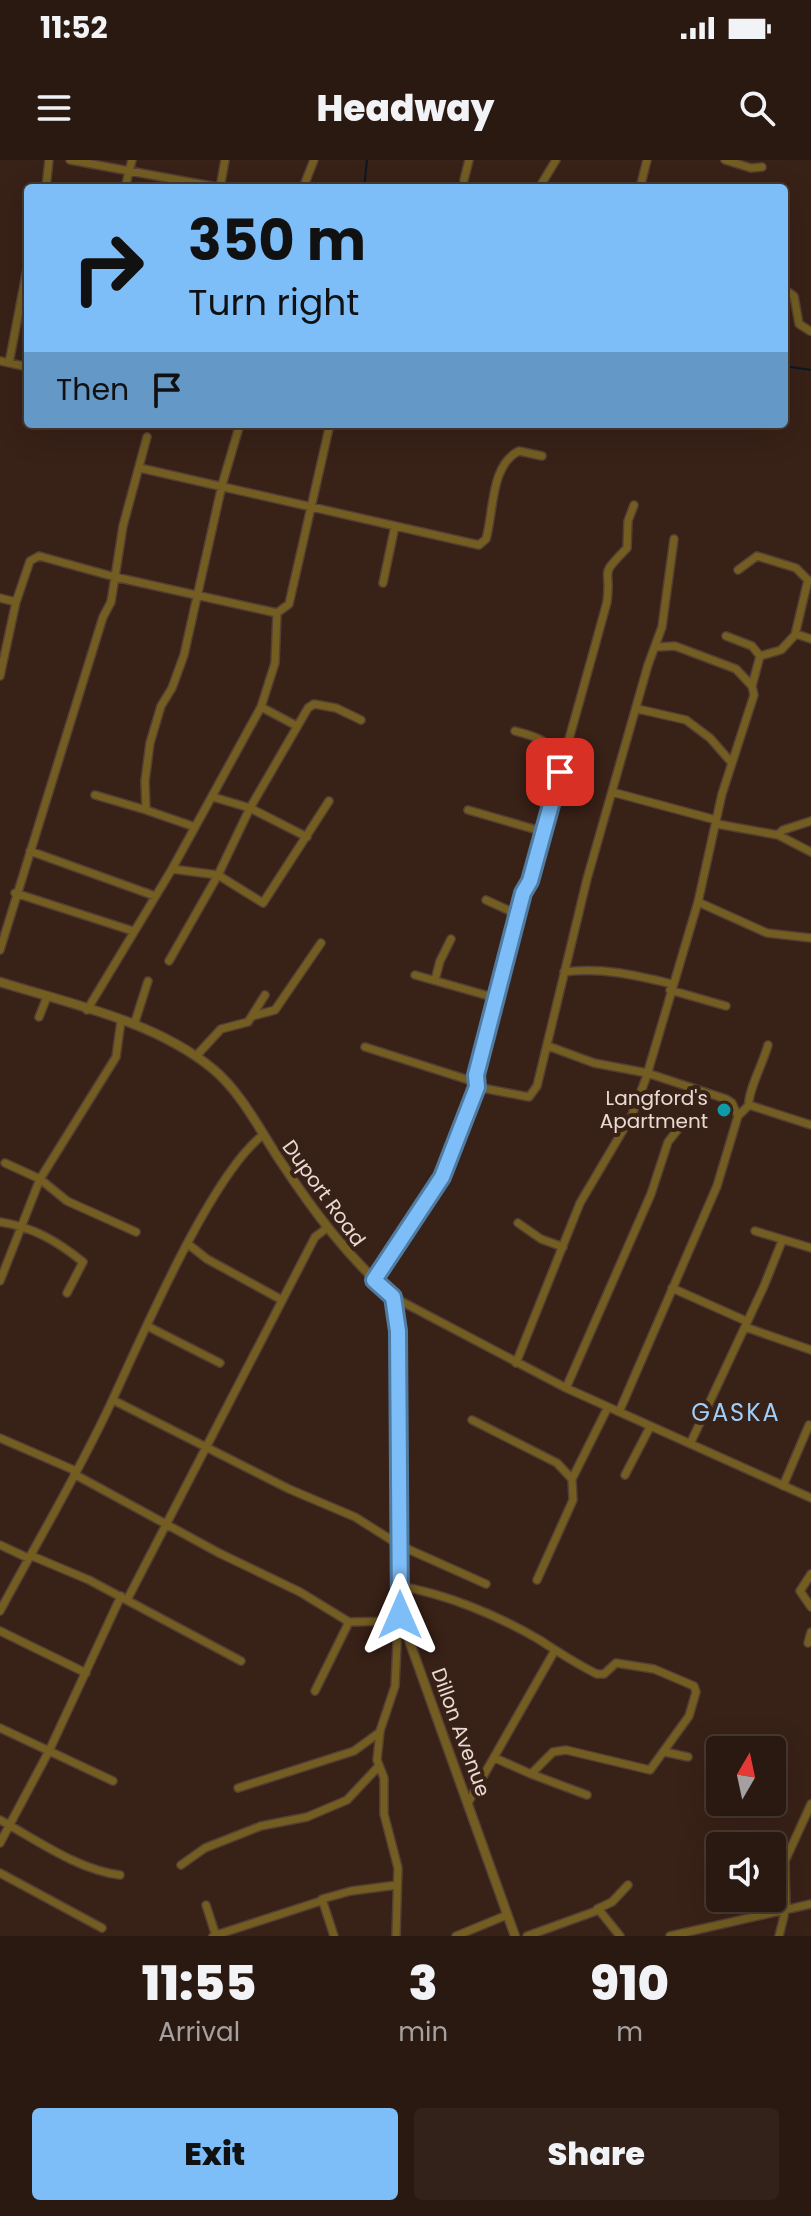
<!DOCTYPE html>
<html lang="en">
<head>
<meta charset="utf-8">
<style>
  :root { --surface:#2a1911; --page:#32221a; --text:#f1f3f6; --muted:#a5a09f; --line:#463831; --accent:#7dbef9 }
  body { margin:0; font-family:Poppins,sans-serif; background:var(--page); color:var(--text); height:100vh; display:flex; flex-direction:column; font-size:30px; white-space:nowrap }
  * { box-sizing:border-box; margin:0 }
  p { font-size:26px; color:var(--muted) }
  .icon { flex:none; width:44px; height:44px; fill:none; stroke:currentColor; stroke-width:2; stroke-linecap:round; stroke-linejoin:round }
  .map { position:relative; height:1776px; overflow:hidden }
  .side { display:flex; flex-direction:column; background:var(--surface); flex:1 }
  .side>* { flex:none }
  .top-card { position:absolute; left:24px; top:24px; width:764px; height:244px; border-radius:8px; box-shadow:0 8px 32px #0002,0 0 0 2px var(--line); background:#7dbef9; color:#111; overflow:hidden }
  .needle { width:52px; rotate:9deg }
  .controls { position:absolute; left:706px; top:1576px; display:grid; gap:16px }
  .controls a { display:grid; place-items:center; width:80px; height:80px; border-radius:8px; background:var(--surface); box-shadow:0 8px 32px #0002,0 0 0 2px var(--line); font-size:40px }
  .pin { position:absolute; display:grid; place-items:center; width:68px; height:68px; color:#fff; margin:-34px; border-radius:16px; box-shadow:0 4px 12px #0006 }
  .me { position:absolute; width:88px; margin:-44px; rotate:0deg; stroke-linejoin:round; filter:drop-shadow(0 0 6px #0008) }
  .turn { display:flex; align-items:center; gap:28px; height:168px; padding:0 32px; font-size:36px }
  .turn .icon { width:104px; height:104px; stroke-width:2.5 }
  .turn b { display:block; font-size:56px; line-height:68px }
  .then { display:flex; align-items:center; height:76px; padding:0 32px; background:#0003; gap:16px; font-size:30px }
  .eta { display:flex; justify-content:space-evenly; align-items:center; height:136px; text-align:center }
  .eta b { font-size:48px; font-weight:800; line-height:56px }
  .action { display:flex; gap:16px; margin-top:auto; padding:16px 32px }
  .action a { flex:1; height:92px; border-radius:8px; background:var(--accent); color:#111; font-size:32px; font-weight:800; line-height:92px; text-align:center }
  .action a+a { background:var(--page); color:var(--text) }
  .status { display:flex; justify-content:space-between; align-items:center; height:56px; padding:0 40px; background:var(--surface); direction:ltr }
  .status svg { height:22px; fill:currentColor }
  header { display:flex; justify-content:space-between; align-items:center; height:104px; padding:0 32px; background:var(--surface); font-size:36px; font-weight:800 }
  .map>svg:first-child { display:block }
</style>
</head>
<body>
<div class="status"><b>11:52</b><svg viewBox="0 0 49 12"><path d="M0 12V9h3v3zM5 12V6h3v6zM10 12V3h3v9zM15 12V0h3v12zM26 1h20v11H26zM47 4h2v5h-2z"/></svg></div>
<header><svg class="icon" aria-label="menu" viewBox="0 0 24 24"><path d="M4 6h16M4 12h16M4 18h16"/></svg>Headway<svg class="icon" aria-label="search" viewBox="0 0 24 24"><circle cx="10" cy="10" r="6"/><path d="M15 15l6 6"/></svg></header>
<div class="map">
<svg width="811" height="1776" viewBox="0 0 811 1776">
  <rect width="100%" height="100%" fill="#382117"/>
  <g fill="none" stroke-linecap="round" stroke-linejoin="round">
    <!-- stream -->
    <path stroke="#09191f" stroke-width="2" d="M364,28L367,0
      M784,206L811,210"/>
    <defs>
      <path id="minor" d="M70,0L222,28
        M725,0L751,8L762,7
        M464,20L469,0
        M46,28L49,0
        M125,28L132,0
        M220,28L225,0
        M303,28L314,0
        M539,28L556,0
        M640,28L647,0
        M784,129L794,136L799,164L810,171
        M0,201L28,207
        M9,203L28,104
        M140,308L479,385L486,379C494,352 490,305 519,291L542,296
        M738,410L757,396L796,408L808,420L795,475L781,490L760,496
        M383,423L395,366
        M0,438L16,442
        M277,453L275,503L261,547L297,566
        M796,474L811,479
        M726,476L752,486L760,496L752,526
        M0,516L16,442L30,401L39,396L115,417L123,366L147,277
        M638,549L686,560L710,578L732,603
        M515,571C528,575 548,578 553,594C556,603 553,605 560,612
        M612,632L716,660
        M95,635L146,650
        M213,637L250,648L308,548L314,544L336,548L361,560
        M468,650L544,672
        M717,664L778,675L811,692
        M195,667L146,650L145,621L150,583L161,546L172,528L184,495L222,325L240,264
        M778,675L783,670L811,661
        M30,691L155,736
        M172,709L218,715L263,743L329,641
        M15,733L133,771
        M486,740L519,755
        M698,742L767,773L811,778
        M0,790L103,457L111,442L115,417L277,453L289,444L330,264
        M169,801L218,715L250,648L307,677
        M564,812C601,807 635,815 672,824
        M415,815L496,838
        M435,820L440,801L451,779
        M670,830L726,846
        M87,850L172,709L261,547
        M253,856L275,850L321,783
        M39,857L47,837
        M134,865L148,821
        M548,886L594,903L647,913L726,939L732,943L738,956
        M365,887L475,922
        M196,896L221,869L248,862L265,835
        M477,927L529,937L537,926L587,719L648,505L662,467L674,379
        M749,945L811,965
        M5,1003L40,1019L67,1041L136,1072
        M0,1062C33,1067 57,1081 83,1102L67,1133
        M518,1063L541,1079L563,1087
        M755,1071L811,1088
        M188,1084L207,1099L282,1140
        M374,1120L442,1017L477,927L476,915C518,756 564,600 607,442C612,405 597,419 627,388L628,361L634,345
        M0,1121L40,1019L116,897L121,861
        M672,1128L746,1161
        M393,1137L566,1228L811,1338
        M149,1167L220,1203
        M745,1167L811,1190
        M516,1203L580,1043L632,955L646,918L698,742L722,634L754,535L752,526L736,509L675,486L656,487
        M566,1228L651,1034L668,982L679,968
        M113,1240L289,1329L355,1357L401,1386L486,1424
        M619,1252L717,1026L738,956L749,945C747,933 764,901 768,885
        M472,1260L557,1303L572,1319
        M0,1278L76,1311
        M690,1284L764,1126L782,1081
        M74,1314L219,1393L300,1432L349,1462
        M625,1315L650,1267
        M783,1326L809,1265
        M0,1385L28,1398
        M32,1396L89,1420L241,1501
        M811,1414L800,1431L811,1447
        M537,1420L573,1340L572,1319L608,1247
        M399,1426C446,1434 497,1455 538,1479C557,1491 576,1504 597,1514H604L616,1503L654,1509L694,1526L696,1532L689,1556L650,1610L566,1590L553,1592L531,1614L495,1598
        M127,1440L315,1077L327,1068
        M0,1451C37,1382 78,1314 111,1243C141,1179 211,1014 263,975
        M0,1471L86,1513
        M808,1483L811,1472
        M315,1531L349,1462L398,1461
        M0,1568L113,1621
        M665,1592L688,1597
        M531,1614L587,1635
        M238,1628L354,1591L380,1572
        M469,1641L554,1492
        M0,1660C37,1680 78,1710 120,1715
        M0,1683L49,1591L121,1436
        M181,1705L205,1688L261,1666L307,1657L347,1640L378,1607
        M0,1713L102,1768
        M206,1745L216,1776
        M597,1749L612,1742L628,1725
        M213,1776L321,1741
        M334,1776L322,1739L351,1731L397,1725
        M396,1776L398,1708L384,1654V1618L377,1600L380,1571L395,1526L398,1463
        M456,1776L507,1755
        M527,1776L599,1750L620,1776
        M670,1776L811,1744
        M779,1776L786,1748L785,1701L811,1644"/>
      <path id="tertiary" d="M0,822C71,844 155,861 213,909C241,932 261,972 281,1002C314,1052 348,1097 393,1137L400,1212V1455L515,1776"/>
    </defs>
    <!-- minor casing -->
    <use href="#minor" stroke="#543f35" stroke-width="10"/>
    <!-- tertiary casing -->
    <use href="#tertiary" stroke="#543f35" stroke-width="11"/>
    <!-- minor -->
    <use href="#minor" stroke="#735d21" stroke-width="7"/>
    <!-- tertiary -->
    <use href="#tertiary" stroke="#735d21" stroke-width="8"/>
  </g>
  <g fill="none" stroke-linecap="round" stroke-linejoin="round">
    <defs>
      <path id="route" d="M400,1455L398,1171L393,1137L374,1120L442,1017L477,927L476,915L523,733L530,721L560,612"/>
    </defs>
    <!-- route casing -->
    <use href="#route" stroke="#517ca2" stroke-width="20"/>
    <!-- route -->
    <use href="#route" stroke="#7dbef9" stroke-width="14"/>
  </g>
  <!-- markers -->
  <circle fill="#0f9aa8" stroke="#382117" stroke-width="3" cx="724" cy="950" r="8"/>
  <g text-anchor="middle" stroke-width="8" stroke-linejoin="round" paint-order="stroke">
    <!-- poi labels -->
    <g font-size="20" fill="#eadad3" stroke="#382117" text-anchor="end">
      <text x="708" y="945">Langford's<tspan x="708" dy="23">Apartment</tspan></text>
    </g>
    <!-- street labels -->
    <g font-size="20" fill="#eadad3" stroke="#382117">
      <text transform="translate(324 1033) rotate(54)" y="7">Duport Road</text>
      <text transform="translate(461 1572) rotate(70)" y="7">Dillon Avenue</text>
    </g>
    <!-- quarter labels -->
    <g font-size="24" letter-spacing="2" fill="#9fcefa" stroke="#382117">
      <text x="736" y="1261">GASKA</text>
    </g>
  </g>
</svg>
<div class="controls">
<a><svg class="needle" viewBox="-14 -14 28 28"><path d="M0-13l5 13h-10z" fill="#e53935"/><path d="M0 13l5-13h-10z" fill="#a5a09f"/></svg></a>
<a><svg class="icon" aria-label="sound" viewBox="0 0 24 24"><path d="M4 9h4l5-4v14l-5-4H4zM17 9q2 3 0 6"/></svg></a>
</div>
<div class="pin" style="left:560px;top:612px;background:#d93025"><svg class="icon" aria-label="arrive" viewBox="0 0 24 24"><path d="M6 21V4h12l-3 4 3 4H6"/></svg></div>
<svg class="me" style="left:400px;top:1455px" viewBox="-20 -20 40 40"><path d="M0-17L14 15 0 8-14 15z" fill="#7dbef9" stroke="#fff" stroke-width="4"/></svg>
<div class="top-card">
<div class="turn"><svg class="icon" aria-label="right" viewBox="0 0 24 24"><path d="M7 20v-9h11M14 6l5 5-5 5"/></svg><div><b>350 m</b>Turn right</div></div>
<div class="then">Then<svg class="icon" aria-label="arrive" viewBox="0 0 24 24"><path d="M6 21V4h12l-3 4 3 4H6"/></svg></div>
</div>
</div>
<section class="side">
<div class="eta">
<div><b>11:55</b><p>Arrival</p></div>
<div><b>3</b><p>min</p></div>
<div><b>910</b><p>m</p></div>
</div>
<div class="action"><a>Exit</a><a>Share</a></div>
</section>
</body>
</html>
